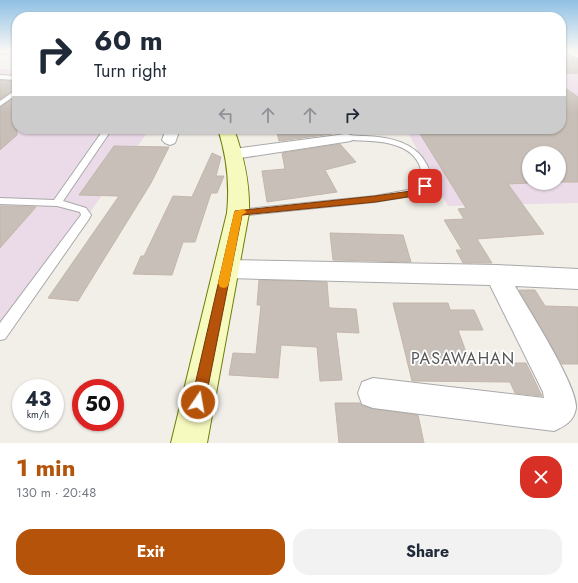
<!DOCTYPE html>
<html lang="en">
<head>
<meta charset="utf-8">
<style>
  :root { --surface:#fff; --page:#f2f2f3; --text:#1f2937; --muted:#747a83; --accent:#b45309 }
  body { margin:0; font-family:Jost,sans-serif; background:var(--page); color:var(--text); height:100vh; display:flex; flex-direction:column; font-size:15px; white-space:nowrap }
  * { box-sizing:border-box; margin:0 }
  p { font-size:13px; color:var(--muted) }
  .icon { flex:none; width:22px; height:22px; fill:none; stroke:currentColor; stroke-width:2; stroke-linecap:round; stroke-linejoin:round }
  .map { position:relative; height:443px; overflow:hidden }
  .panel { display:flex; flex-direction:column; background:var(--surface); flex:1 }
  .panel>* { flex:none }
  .hud { position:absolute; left:12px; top:12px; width:554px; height:122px; border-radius:16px; box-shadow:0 1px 3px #0004; background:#fff; color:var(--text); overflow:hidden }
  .controls { position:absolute; left:522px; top:146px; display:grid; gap:8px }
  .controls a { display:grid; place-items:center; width:44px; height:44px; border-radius:50%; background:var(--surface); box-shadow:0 1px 3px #0004; font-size:20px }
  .speed { position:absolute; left:12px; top:379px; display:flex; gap:8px; font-size:20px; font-weight:700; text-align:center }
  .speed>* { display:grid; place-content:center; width:52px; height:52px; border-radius:50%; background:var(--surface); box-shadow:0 1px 3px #0004; line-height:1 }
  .speed small { font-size:10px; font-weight:400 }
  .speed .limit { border:6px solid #d22; background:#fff; color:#111 }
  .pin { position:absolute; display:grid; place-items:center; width:34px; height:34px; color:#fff; margin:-17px; border-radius:8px; box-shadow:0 2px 6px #0006 }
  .me { position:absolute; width:44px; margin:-22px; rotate:12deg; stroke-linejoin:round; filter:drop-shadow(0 0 3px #0008) }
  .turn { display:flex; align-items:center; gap:14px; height:84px; padding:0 16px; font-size:18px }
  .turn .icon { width:52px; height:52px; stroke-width:2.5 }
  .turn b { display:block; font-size:28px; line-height:34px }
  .lanes { display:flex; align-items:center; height:38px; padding:0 16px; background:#0003; justify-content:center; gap:20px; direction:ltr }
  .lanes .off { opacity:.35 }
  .round { display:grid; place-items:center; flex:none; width:42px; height:42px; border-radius:16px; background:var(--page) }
  .summary { display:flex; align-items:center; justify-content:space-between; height:68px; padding:0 16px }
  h1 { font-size:24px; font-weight:700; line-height:30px; color:var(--accent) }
  .cta { display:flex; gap:8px; margin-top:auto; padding:8px 16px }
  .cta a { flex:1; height:46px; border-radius:16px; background:var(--accent); color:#fff; font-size:16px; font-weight:700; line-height:46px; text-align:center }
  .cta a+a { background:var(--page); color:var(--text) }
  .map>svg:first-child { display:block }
</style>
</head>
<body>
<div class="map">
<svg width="578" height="443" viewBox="0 0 578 443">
  <rect width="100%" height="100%" fill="#f2efe9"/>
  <!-- industrial -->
  <path fill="#ebdbe8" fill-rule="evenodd" d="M561,51H578V203L448,206L406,129H561ZM529,153H559V183H529Z
    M0,69H17V129H150L0,337Z"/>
  <!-- building -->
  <path fill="#c7bfb8" stroke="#c4b6ab" d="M561,50L578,59V73L561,74Z
    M0,80L17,81V88L0,99Z
    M561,85L578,97V182H559V153H529V183L508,184L544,234L477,239L492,263H463L456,250H462L444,220L464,219L458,209L466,208L417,129H561Z
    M17,96V135L0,150V107Z
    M276,129H327L332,134L279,141Z
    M340,144L356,162L325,170L337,192L267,202L262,171L285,169L282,153Z
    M114,146L169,147L151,183L78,301L48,298L119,196L79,195Z
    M212,153L221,157L216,176H224L217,193H211L195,242H183L172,275L133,274L141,256H144L173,196L192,197Z
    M0,206L36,207L0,248Z
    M330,233L403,235L411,262L333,260Z
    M259,280L327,282L329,308L356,309L359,333L336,332L342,380L320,381L317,347L281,345L278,378L229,375L233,353L256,354L261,305H257Z
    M519,290H535L545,306L578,307V364H562Z
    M393,303H448L450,310H474L483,330H458L470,363H526L542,396L515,393L510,382L412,381Z
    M335,403H360L361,405L373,409L418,415L424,443H339Z"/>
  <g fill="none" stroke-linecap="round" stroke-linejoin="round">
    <defs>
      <path id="service" d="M563,51H568L578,54V58Z
        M0,75L17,76V80L0,79Z
        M17,89V94L0,106V101Z
        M104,129H112L63,201L86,208L91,215L89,219L5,339L0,340V323L81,215L80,212L57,206L0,204V198L54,200Z
        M343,136C350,135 358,136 365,136C389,137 416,142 427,165C432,176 431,184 424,194L375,202L238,216L235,215L233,213L235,211L238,210L375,196L419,188C423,180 422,172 419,164C407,139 370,141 346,140L342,138Z"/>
      <path id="minor" d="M166,129H180L175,143L170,145L165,143L162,140Z
        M346,134L351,135L353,138L351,141L234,159L228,157L226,154L228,151L234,149Z
        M227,260L497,265L578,269V289L515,286C528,309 578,386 576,408C574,421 565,426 554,431L373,408L362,404L358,393L362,382L373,378L544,398L543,392L490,285L227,278L219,276L216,269L219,262Z"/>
      <path id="secondary" d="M218,129H234C244,157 250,183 249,213L207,443H171L227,213C230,184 227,157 218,129Z"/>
      <path id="primary" d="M0,51H7L6,53L0,54Z"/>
    </defs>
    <!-- service casing -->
    <use href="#service" stroke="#a9a9a9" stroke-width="2"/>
    <!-- minor casing -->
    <use href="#minor" stroke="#a9a9a9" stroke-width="2"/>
    <!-- secondary casing -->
    <use href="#secondary" stroke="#707d05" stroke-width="2"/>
    <!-- primary casing -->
    <use href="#primary" stroke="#a06b00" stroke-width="2"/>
    <!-- service -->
    <use href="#service" fill="#fff" fill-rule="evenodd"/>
    <!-- minor -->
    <use href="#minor" fill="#fff" fill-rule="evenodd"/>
    <!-- secondary -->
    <use href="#secondary" fill="#f7fabf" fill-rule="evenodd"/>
    <!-- primary -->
    <use href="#primary" fill="#fcd6a4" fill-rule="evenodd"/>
  </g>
  <!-- sky -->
  <linearGradient id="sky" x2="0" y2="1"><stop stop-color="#8fc0e4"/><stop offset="0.45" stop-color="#f9f8f5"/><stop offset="1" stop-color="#f9f8f5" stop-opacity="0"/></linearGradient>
  <rect width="578" height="113" fill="url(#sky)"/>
  <!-- route -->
  <path fill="#b45309" stroke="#753606" d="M422,184H428L429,186L423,194L420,195L375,202L242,215L205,402L203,407L198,409L193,407L191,402L235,211L375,196L418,190Z"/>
  <!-- slow -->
  <path fill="#f59e0b" d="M243,209L247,212L242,215L229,283L227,287L224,288L220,287L218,283L234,213L235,211Z"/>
  <g text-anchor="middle" stroke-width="3.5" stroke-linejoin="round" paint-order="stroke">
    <!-- near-quarter labels -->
    <g font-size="16" letter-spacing="1" fill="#555" stroke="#fff">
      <text x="463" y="364">PASAWAHAN</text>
    </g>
  </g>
</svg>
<div class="controls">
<a><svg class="icon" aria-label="sound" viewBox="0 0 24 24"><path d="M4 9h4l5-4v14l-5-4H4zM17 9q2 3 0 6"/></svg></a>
</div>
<div class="speed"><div>43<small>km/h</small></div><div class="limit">50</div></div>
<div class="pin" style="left:425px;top:186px;background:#d93025"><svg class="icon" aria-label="arrive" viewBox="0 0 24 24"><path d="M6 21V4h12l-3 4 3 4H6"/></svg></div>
<svg class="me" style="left:198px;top:402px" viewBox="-20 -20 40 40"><circle r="17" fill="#b45309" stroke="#fff" stroke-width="3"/><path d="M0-11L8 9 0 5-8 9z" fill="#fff"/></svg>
<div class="hud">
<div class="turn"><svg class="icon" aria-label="right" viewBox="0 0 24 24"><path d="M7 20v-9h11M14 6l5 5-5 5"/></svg><div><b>60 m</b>Turn right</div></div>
<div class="lanes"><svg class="icon off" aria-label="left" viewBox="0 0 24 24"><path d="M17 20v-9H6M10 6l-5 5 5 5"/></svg><svg class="icon off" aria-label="ahead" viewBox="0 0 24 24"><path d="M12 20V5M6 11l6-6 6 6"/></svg><svg class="icon off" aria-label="ahead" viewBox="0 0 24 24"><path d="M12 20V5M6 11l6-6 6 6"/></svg><svg class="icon" aria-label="right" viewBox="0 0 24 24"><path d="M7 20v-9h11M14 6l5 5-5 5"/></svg></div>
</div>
</div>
<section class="panel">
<div class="summary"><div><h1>1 min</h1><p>130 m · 20:48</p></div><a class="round" style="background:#d93025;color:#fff"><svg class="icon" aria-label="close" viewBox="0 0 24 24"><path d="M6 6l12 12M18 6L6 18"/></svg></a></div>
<div class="cta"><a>Exit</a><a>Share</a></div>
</section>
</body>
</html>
